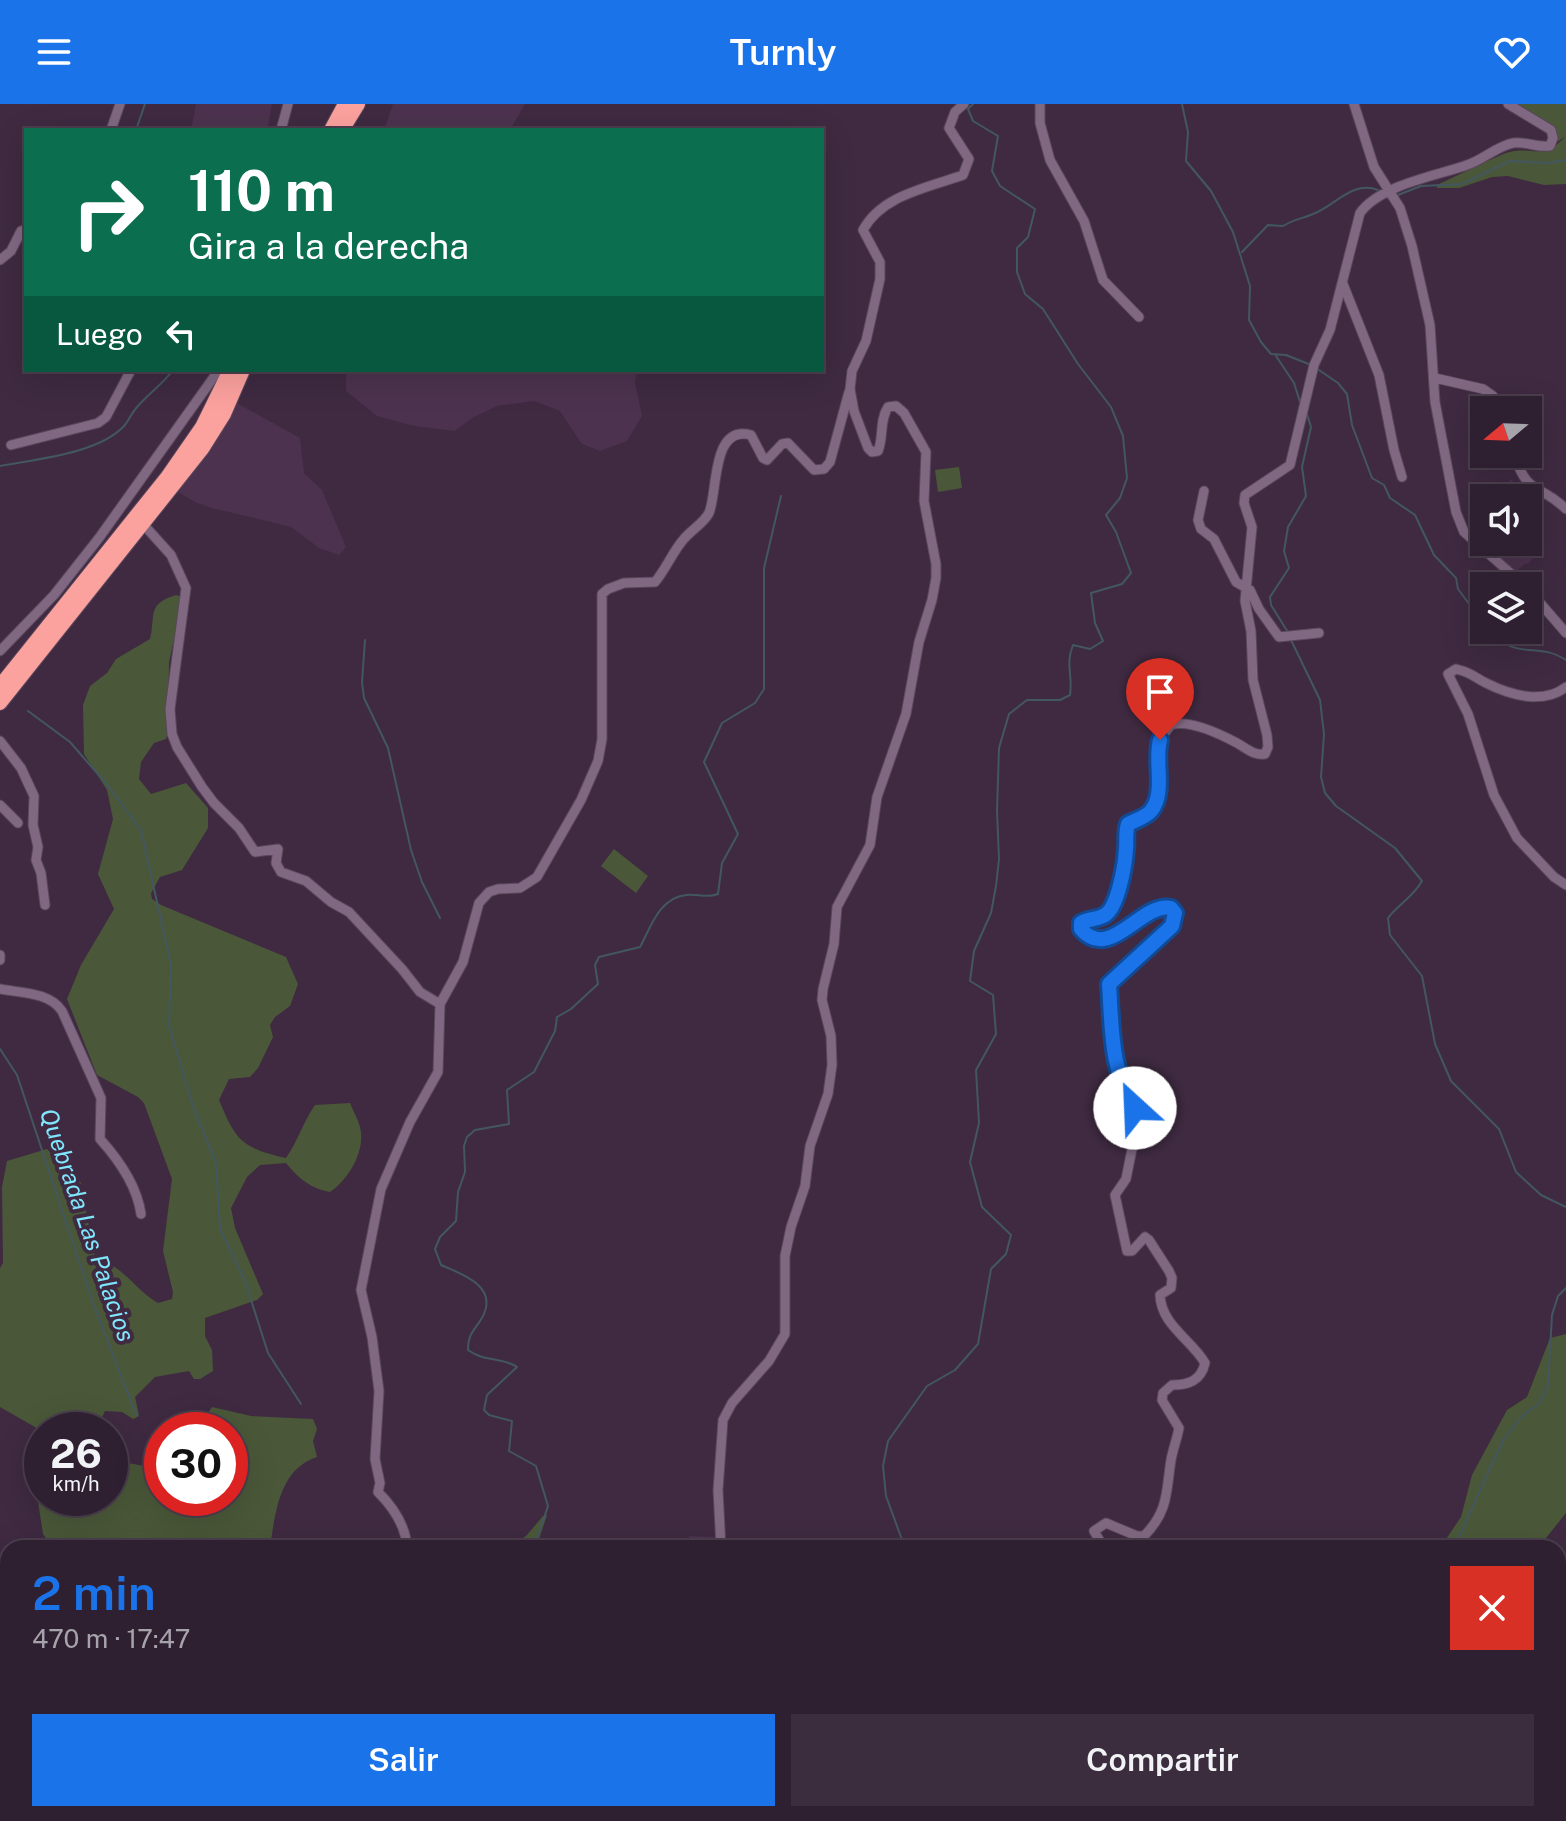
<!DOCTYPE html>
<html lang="es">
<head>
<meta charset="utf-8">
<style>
  :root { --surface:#2f2031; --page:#3b2d3d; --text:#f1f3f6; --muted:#a7a3ab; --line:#4a3e4d; --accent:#1a73e8 }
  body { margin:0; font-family:"Public Sans",sans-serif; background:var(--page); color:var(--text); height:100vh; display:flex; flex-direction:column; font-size:30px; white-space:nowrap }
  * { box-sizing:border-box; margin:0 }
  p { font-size:26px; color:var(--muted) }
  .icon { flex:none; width:44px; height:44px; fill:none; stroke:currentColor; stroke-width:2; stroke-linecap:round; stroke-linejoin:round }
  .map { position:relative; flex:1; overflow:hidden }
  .drawer { position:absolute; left:0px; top:1436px; width:1566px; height:282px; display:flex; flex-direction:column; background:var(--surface); border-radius:24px 24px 0 0; box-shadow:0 8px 32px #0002,0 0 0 2px var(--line) }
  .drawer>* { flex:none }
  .hud { position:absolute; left:24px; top:24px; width:800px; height:244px; border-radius:0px; box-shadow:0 8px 32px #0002,0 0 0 2px var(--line); background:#0b6e4f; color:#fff; overflow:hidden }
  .needle { width:52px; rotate:251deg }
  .tools { position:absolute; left:1470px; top:292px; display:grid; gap:16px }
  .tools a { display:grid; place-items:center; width:72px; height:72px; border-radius:0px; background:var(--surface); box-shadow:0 8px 32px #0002,0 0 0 2px var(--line); font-size:40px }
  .speed { position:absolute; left:24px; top:1308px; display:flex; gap:16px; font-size:40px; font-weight:700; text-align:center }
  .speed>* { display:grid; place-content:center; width:104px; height:104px; border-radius:50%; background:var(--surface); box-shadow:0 8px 32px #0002,0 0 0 2px var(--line); line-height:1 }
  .speed small { font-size:20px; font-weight:400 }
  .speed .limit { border:12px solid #d22; background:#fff; color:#111 }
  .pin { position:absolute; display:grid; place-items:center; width:68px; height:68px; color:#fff; margin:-82px -34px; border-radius:50% 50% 50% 0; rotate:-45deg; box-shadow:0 0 8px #0007 }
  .pin .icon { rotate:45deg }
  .me { position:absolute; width:88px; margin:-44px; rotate:335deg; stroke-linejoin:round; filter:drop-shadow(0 0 6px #0008) }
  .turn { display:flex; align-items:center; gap:28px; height:168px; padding:0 32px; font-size:36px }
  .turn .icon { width:104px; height:104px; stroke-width:2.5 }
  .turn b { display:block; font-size:56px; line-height:68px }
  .then { display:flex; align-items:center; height:76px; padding:0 32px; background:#0003; gap:16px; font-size:30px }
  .round { display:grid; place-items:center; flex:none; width:84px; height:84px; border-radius:0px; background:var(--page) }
  .summary { display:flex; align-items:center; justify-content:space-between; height:136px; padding:0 32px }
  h1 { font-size:48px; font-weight:600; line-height:60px; color:var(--accent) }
  .primary-button { display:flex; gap:16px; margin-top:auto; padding:16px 32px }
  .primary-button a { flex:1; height:92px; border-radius:0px; background:var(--accent); color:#fff; font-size:32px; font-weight:600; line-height:92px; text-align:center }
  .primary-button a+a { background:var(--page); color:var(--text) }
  header { display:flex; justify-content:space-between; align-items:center; height:104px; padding:0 32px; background:var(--accent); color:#fff; font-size:36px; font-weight:600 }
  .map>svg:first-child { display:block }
</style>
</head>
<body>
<header><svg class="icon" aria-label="menu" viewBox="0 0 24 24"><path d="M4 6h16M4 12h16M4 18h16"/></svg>Turnly<svg class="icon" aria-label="heart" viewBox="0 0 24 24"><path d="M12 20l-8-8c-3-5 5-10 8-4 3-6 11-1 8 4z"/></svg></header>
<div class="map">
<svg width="1566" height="1717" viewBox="0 0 1566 1717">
  <rect width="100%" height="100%" fill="#3f2a41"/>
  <!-- built -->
  <path fill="#4c324e" d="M196,0H272L267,26H191Z
    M393,0H525L510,26H384Z
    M346,266H637L635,279L642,312L627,337L600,347L582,340L560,307L534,297L497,302L472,314L455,327L414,322L377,312L346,287Z
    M235,298L300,334L304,369L322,386L346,443L339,451L319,444L291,423L212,404L197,399L176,387Z
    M1511,375L1541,409L1528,421V394H1503L1497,388Z
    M1484,421V438H1528V423L1544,440L1528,460L1526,459L1515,468L1474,433Z
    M689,1432L717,1433V1444H689Z"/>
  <!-- green -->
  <path fill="#4a5839" d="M1508,0H1566V80L1544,81L1508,72L1492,73L1459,84H1437V81C1459,71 1480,60 1501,51C1530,38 1540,60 1565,33L1550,42L1551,26Z
    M959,363L962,384L938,388L935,366Z
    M176,491L181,493L182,499L169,558L168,628L166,635L154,639L141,658L139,675L151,690L186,679L208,704V724L182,766L160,773L151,789L152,795L161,801L286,853L298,880L290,902L275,913L270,921L273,933L258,964L250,973L229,975L219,996C236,1037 242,1044 286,1054C298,1037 303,1018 315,1001L350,999C353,1007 358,1015 360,1023C366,1046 349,1075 330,1088C311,1085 298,1074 286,1059L260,1061L247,1073L231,1104L235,1124L263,1190L257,1196L205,1214V1232L212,1246L213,1267L200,1275H194L189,1267L155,1273L135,1293L139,1312L133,1315L122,1308L105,1307L96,1326L42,1327L0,1303V1164L3,1159L2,1083L7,1057L47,1045L81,1079L94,1149L97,1155C125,1163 134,1185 158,1199L172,1195L173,1188L163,1147L172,1075L144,999L138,993L97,971L67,895L81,861L114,805L98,770L113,715L107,686L84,650L83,601L90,582L107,569L116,555L150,535C156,512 146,500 176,491Z
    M614,745L648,772L636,789L601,762Z
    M1566,1230V1409L1538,1444H1440L1461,1413L1472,1371L1507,1306L1527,1293L1550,1234Z
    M212,1303L251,1312L313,1315L317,1325L313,1337L317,1353C279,1365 275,1410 270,1444H53L43,1430L34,1371L37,1368L42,1369V1394H110V1344L128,1359L150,1363L162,1371V1394H230V1326H197Z
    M547,1411L536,1444H511L527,1431L543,1412Z
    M1558,1507L1566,1513V1717H1524V1710H1558Z
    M107,1710H200L202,1717H107Z"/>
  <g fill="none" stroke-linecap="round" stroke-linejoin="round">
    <!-- stream -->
    <path stroke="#435760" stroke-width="2" d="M1182,0L1188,28L1186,57L1211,87L1233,128L1250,182L1249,216L1261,238L1271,250L1286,251L1311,261
      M136,26L145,0
      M1398,91L1421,82L1462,80L1510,57L1548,59L1566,56
      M1242,148L1268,121L1283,122C1294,115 1302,115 1313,110C1335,102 1352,76 1378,86
      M1276,252L1294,279L1300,298
      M1316,264L1338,279L1347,290L1352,321L1372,374L1384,381L1390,394L1415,411L1434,451L1456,474L1458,485L1484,520
      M0,362C35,355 98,350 124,322C129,316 132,308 138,302C149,289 163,280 173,266
      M1489,526C1517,558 1538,537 1566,556
      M1289,530L1271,501L1270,493L1289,464L1284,447L1288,423L1306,392L1302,363L1311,323L1306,307
      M365,536L362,578L364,594L388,644L411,746L422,778L440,814
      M1291,536L1320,596L1324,630L1321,673L1325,689L1336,702L1395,744L1422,777C1414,792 1399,800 1388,814L1390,831L1422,872L1435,940L1451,977L1499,1025L1516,1068L1541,1091L1566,1103
      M28,607L70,638L109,683L141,726L171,861L169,922L194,1005L216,1059L220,1125L245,1177L268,1249L301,1300
      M0,945L17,971L92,1196L136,1311
      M527,1444L538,1432L548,1402L536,1362L509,1347L512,1317L489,1311L484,1306L487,1291L517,1263C501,1252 486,1259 468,1246C468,1228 475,1227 483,1212C498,1182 462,1170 441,1161L435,1145L440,1133L456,1117L458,1088L465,1068L464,1042L467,1033L475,1026L509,1020L507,986L534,968L555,927L557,913L571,905L598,880L595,861L599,853L640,843C651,823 659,794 686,791C697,789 707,795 718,790L722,759L738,730L704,658L722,619L755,599L764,585V464L781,392
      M905,1444L886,1392L883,1362L888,1337L927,1282L955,1266L978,1240L991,1165L1006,1150L1011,1131L982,1103L970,1058L979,1019L976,966L996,930L993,891L970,877L974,847L991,809L996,782L999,755L997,707L999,644L1009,610L1027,596H1060L1070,591C1073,570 1065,561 1073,541L1090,545L1103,537L1095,519L1091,489L1122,480L1131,469L1116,428L1106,411L1120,394L1127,374L1123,332L1111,303L1078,260L1043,205L1025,190L1017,168V144L1028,133L1035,105L1000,82L992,67L998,32L973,17L968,5L973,0
      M1454,1444L1503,1336L1523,1311L1539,1300L1548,1282L1552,1211L1558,1192L1566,1184
      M1558,1613L1565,1625
      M448,1710L455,1717
      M926,1710V1717
      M1069,1710L1075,1717
      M1564,1717L1562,1693L1566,1626"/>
    <defs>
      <path id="minor" d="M1040,0V19L1050,56L1084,117L1103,176L1139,213
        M1354,0L1374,63L1400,104L1412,142L1430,221L1435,298L1456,408L1464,428L1525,482
        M111,26L120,0
        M281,26L288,0
        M0,156L11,147L21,127L26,126
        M1343,180L1379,271L1394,346L1402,373
        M1435,274L1483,285L1493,292L1498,306
        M11,341L98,319L106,313L131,266
        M1514,350C1528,393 1538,378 1566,405
        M1204,387L1198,416L1201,425L1214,435L1236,478L1250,486L1259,505L1279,533L1319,529
        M143,420L171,451L186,484L170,605L172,630L177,643L202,683L214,699L239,724L255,748L278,745L276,759L281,768L306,777L331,798L349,808L402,865L420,888L440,900
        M1528,485L1566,529
        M0,547L54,491L99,434L216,270
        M1566,583C1543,601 1510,591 1486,579C1478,575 1472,570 1463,567L1456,565L1448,570L1468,610L1494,691L1517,734L1554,773L1566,781
        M0,637L21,664L34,692L33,721L38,743L36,756L41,769L45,801
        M0,701L18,719
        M0,851V856
        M0,885C21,889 49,888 62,907L101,994L100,1035C119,1056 137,1082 141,1110
        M407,1444C406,1422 393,1403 378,1388L380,1379L375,1355L379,1287L372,1233L361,1186L381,1085L410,1018L438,968L440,900L463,858L479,799L489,788L498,785L520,784L537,773L581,696L598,657L602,635V490L608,485L624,479L655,478C666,465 672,449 683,436C691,426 703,420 709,409C718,388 711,320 751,331L763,354L767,356L782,340L788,339L814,366L824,365L830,358L849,288
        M721,1444L718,1386L723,1316L732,1299L769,1257L785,1230V1152L791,1123L805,1082L810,1042L828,990L832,961L831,932L822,896L823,885L834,840L837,803L870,741L877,693L906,610L919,538L932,496L936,474V460L924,397L926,348L904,309L896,302L888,303C879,317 884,333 878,347L872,348L868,344L854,307L850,285L852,267L866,237L880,175V158L863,126C882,91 927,84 963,71L969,55L949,24L955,8L964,0
        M1104,1444L1094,1427L1106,1419L1137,1432H1144C1169,1407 1166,1387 1171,1356C1173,1345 1177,1335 1179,1324L1162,1296L1163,1289L1172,1281C1188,1281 1201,1277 1205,1259C1192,1236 1161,1221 1160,1191L1171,1184L1172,1174L1169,1167L1149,1136L1145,1133L1132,1147H1127L1115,1091L1126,1075L1132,1045L1145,1021L1120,975L1113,942L1109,880L1172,822L1175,809L1171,804L1160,803C1135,816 1115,843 1084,829L1081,819C1089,814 1097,816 1105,811C1128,797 1121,742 1128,720C1135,716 1145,714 1151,708C1164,692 1155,668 1157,650C1158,638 1164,629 1171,621C1189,615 1220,630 1237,639C1246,644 1254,652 1265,650L1268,643L1267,631L1253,576L1251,527L1245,497L1252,423L1244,399L1245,391L1290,361L1314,261L1330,226L1360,109C1380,81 1436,72 1467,61C1483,56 1497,42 1513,39C1526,37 1537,44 1550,42L1553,34L1551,26L1508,0
        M0,1514L8,1516
        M731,1710L733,1717
        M1319,1710L1322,1717"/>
      <path id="highway" d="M331,26L345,0
        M342,26L358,0
        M0,582L168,372L202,323L230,266
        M0,599L202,345L224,310L243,266"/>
    </defs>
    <!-- minor casing -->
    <use href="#minor" stroke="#59475b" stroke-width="11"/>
    <!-- highway casing -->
    <use href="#highway" stroke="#59475b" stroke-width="16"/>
    <!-- minor -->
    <use href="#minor" stroke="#806882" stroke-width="9"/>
    <!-- highway -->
    <use href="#highway" stroke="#fba19e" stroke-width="14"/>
  </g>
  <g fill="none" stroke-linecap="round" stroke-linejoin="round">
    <defs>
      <path id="route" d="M1135,1004C1110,967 1112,922 1109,880L1172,822L1175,809L1171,804C1142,797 1110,859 1081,825V819C1089,814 1097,816 1105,811C1118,803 1125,761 1126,745C1127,736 1125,729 1128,720C1135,716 1145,714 1151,707C1166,689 1154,657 1160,636"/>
    </defs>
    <!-- route casing -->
    <use href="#route" stroke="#114b97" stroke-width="20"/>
    <!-- route -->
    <use href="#route" stroke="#1a73e8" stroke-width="14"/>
  </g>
  <g text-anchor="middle" stroke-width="8" stroke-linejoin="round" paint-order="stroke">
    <!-- water labels -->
    <g font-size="24" font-style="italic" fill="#80e6fd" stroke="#3f2a41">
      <text transform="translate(87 1121) rotate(71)" y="8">Quebrada Las Palacios</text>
    </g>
  </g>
</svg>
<div class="tools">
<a><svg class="needle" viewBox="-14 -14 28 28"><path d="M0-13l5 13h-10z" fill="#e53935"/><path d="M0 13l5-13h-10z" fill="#a7a3ab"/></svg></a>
<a><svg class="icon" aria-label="sound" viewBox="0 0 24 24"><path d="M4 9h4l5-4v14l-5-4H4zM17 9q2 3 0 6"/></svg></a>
<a><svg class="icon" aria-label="layers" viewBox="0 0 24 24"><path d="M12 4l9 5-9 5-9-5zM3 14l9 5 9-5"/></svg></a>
</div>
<div class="speed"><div>26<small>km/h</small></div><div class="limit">30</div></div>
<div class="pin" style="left:1160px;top:636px;background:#d93025"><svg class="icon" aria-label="arrive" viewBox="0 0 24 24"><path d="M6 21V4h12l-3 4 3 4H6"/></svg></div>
<svg class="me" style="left:1135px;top:1004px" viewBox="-20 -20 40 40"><circle r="19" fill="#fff"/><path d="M0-13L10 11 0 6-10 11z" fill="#1a73e8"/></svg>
<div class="hud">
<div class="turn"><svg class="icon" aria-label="right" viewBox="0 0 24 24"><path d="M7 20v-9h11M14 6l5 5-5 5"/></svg><div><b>110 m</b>Gira a la derecha</div></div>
<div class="then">Luego<svg class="icon" aria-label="left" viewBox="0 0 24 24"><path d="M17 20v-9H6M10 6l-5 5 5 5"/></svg></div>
</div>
<section class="drawer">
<div class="summary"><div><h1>2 min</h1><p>470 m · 17:47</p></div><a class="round" style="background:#d93025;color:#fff"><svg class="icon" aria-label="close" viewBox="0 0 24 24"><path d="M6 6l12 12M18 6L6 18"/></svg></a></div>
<div class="primary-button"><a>Salir</a><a>Compartir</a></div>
</section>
</div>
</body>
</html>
